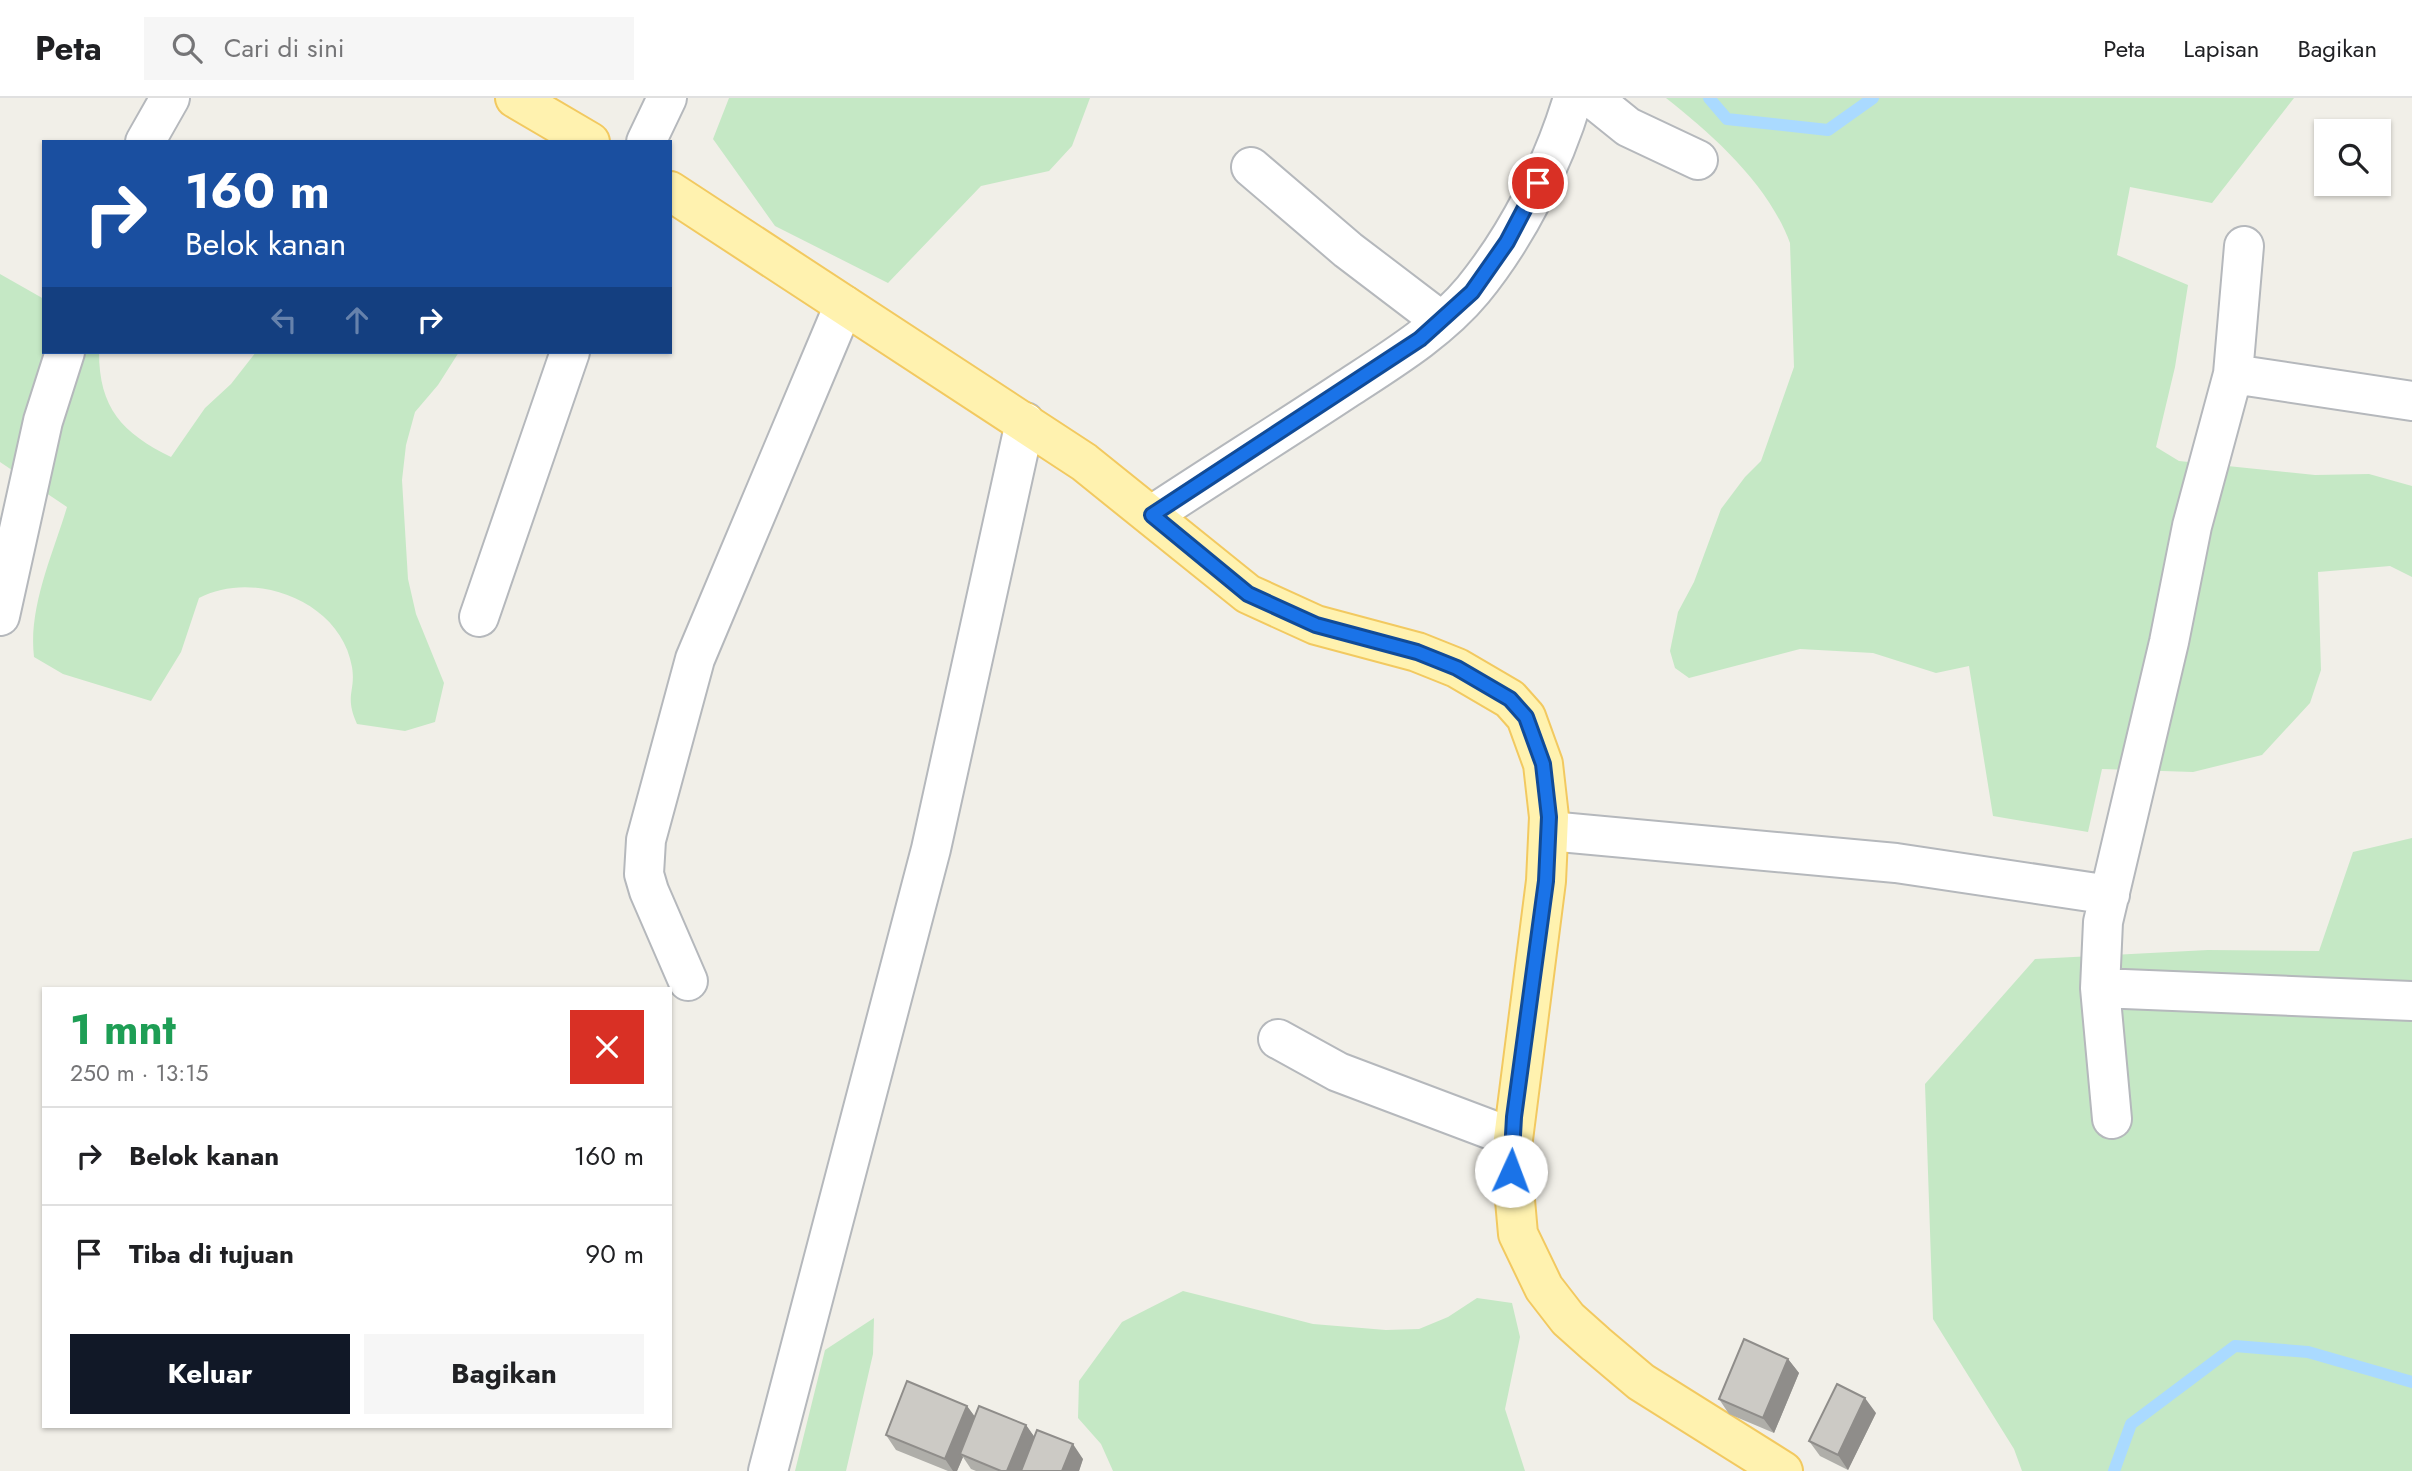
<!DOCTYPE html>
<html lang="id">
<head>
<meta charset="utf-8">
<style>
  :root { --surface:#fff; --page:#f6f6f6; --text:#202124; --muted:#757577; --line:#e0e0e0; --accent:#111827 }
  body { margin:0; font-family:Jost,sans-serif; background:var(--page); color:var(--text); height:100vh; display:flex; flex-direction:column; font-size:26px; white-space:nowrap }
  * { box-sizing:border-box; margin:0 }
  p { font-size:23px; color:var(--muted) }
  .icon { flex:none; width:38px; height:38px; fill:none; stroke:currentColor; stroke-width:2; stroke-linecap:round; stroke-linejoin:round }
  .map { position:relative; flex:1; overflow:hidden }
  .drawer { position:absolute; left:42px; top:889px; width:630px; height:441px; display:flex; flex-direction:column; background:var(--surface); border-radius:0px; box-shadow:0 2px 5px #0004 }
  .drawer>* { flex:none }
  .banner { position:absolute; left:42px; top:42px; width:630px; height:214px; border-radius:0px; box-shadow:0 2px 5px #0004; background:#1a4fa0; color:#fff; overflow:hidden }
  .controls { position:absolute; left:2314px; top:21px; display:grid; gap:14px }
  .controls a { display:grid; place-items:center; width:77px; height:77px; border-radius:0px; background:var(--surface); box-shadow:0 2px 5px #0004; font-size:35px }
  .pin { position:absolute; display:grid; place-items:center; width:60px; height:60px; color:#fff; margin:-30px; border:4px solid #fff; border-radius:50%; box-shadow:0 2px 7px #0007 }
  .me { position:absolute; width:77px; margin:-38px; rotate:2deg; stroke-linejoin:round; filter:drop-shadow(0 0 5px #0008) }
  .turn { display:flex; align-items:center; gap:24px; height:147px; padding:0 28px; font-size:32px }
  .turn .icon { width:91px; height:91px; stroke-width:2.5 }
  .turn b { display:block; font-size:49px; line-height:60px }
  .lanes { display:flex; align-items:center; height:66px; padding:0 28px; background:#0003; justify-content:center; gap:35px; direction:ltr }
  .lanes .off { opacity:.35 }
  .round { display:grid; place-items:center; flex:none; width:74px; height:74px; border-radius:0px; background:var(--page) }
  .summary { display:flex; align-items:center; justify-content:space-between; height:119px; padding:0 28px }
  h1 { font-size:42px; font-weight:700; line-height:52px; color:#1e9e55 }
  .action { display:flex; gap:14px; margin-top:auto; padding:14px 28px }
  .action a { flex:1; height:80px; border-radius:0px; background:var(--accent); color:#fff; font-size:28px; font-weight:700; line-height:80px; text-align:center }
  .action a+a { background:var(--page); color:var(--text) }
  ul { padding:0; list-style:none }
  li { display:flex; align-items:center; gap:21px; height:98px; padding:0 28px; border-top:2px solid var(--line) }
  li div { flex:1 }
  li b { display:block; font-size:26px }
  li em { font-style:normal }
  header { display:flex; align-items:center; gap:42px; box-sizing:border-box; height:98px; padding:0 35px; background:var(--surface); border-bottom:2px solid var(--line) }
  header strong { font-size:33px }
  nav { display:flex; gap:38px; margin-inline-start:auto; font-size:24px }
  .search { width:490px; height:63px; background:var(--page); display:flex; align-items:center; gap:18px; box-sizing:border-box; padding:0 24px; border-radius:0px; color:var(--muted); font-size:26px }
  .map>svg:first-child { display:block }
</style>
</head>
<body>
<header>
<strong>Peta</strong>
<div class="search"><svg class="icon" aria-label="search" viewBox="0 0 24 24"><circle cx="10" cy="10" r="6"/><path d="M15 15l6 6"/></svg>Cari di sini</div>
<nav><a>Peta</a><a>Lapisan</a><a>Bagikan</a></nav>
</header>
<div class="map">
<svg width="2412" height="1373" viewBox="0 0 2412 1373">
  <rect width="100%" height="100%" fill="#f1efe8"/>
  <!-- green -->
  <path fill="#c5e8c5" d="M729,0H1090L1072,48L1049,73L981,88L888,185L775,128L713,41Z
    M1666,0H2294L2212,105L2130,89L2117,157L2188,187L2175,269L2156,349L2179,363L2315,377L2369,376L2412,388V479L2390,468L2318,474L2321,572L2310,605L2262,657L2193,674L2102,671L2088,734L1993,718L1969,568L1936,575L1873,555L1800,551L1689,580L1675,570L1670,553L1678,514L1694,484L1721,411L1745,379L1761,363L1794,269L1790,145C1768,86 1714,38 1666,0Z
    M0,176L44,201V254H99C99,310 122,335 171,359L205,310L231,286L256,254H459L438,287L415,314L406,347L402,382L408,481L416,516L444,585L435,624L405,633L357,626C344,597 356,594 352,569C341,503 254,471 199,500L181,554L151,603L63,576L34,559C28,509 53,456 67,409L0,364Z
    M2412,740V1373H2022L2014,1351L1933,1221L1925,986L2035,861L2208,852L2319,853L2353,754Z
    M1183,1193L1313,1226L1386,1232L1419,1231L1448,1219L1477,1200L1512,1205L1520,1239L1505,1311L1525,1373H1113L1101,1346L1078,1320L1079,1283L1122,1224Z
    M874,1220L873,1256L846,1373H795L825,1252Z"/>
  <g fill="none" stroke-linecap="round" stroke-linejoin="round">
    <!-- stream -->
    <path stroke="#aadaff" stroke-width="12" d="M1709,0L1727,21L1828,32L1873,0
      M2114,1373L2131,1326L2235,1248L2308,1254L2412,1284"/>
    <defs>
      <path id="minor" d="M1592,0L1628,29L1698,62
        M145,44L170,0
        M646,44L667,0
        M1251,69L1348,152L1440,222
        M2233,276L2412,303
        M1152,417C1217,374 1283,333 1348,290C1391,262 1440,232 1473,192C1517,138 1553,67 1573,0
        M0,518L43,323L65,254
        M479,519L570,254
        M1549,733L1896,765L2110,797
        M688,883L649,793L644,776L646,742L695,561L844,207
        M2100,890L2412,903
        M1278,941L1338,974L1513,1040
        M2112,1021L2100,890L2103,824L2169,544L2192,428L2233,276L2244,148
        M768,1373L931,751L1025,324"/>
      <path id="major" d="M515,0L590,44
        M670,93L1084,364L1248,496L1316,527L1417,554L1457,570L1510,601L1526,619L1543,666L1549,719L1546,783L1511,1057L1518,1136L1544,1190L1568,1221L1596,1246L1641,1284L1783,1373"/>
    </defs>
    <!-- minor casing -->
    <use href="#minor" stroke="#b5b8bc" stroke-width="42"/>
    <!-- major casing -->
    <use href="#major" stroke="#f2c960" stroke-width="42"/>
    <!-- minor -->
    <use href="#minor" stroke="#fff" stroke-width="38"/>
    <!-- major -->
    <use href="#major" stroke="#fff2af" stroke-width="38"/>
  </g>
  <!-- wall -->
  <path fill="#afaea9" d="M1788,1261L1799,1275L1774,1335L1729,1316L1719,1301Z
    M967,1308L975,1319L1026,1327L1034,1339L1083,1361L1079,1373H976L971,1371L963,1359L957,1373H948L896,1352L886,1337Z
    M1876,1315L1848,1372L1820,1358L1809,1343Z"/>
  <!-- shaded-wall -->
  <path fill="#8f8d8a" d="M1788,1261L1799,1275L1774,1335L1763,1320Z
    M1865,1300L1876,1315L1848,1372L1838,1357Z
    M967,1308L978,1323L960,1356L963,1359L957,1373H953L945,1361Z
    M1026,1327L1036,1341L1024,1373H1007Z
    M1073,1346L1083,1361L1079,1373H1062Z"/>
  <!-- building -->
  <path fill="#cccac5" stroke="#8f8d8a" stroke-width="2" d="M1744,1241L1788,1261L1763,1320L1719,1301Z
    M907,1283L967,1308L945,1361L886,1337Z
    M1837,1286L1865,1300L1838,1357L1809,1343Z
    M979,1308L1026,1327L1007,1373H1001L960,1356Z
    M1037,1332L1073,1346L1062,1373H1021Z"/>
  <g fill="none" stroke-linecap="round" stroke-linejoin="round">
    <defs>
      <path id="route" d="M1511,1073L1514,1019L1546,783L1549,719L1543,666L1526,619L1510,601L1457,570L1417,554L1316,527L1248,496L1152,417L1420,241L1472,194L1507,144L1538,85"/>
    </defs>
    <!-- route casing -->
    <use href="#route" stroke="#114b97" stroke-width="18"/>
    <!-- route -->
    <use href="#route" stroke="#1a73e8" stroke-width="12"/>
  </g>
</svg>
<div class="controls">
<a><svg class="icon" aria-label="search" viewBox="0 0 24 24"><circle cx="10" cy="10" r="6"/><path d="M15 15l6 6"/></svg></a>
</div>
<div class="pin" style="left:1538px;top:85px;background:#d93025"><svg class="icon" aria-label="arrive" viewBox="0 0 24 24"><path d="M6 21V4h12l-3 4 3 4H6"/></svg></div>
<svg class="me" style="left:1511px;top:1073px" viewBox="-20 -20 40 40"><circle r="19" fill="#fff"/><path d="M0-13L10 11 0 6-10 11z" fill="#1a73e8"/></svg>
<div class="banner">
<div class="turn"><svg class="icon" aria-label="right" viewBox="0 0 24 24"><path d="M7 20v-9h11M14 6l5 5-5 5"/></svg><div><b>160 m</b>Belok kanan</div></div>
<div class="lanes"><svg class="icon off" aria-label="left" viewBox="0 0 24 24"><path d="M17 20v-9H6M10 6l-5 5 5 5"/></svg><svg class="icon off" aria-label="ahead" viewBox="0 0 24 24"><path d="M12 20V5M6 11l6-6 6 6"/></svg><svg class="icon" aria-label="right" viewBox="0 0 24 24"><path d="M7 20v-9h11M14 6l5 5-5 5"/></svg></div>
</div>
<section class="drawer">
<div class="summary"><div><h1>1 mnt</h1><p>250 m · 13:15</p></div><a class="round" style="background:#d93025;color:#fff"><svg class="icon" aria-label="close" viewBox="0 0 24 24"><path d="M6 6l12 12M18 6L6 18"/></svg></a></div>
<ul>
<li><svg class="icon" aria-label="right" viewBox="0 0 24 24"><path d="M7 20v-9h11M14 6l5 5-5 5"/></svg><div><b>Belok kanan</b></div><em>160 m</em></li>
<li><svg class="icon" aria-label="arrive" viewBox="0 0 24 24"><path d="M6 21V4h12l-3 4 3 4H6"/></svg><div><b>Tiba di tujuan</b></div><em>90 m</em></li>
</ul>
<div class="action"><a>Keluar</a><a>Bagikan</a></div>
</section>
</div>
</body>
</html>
